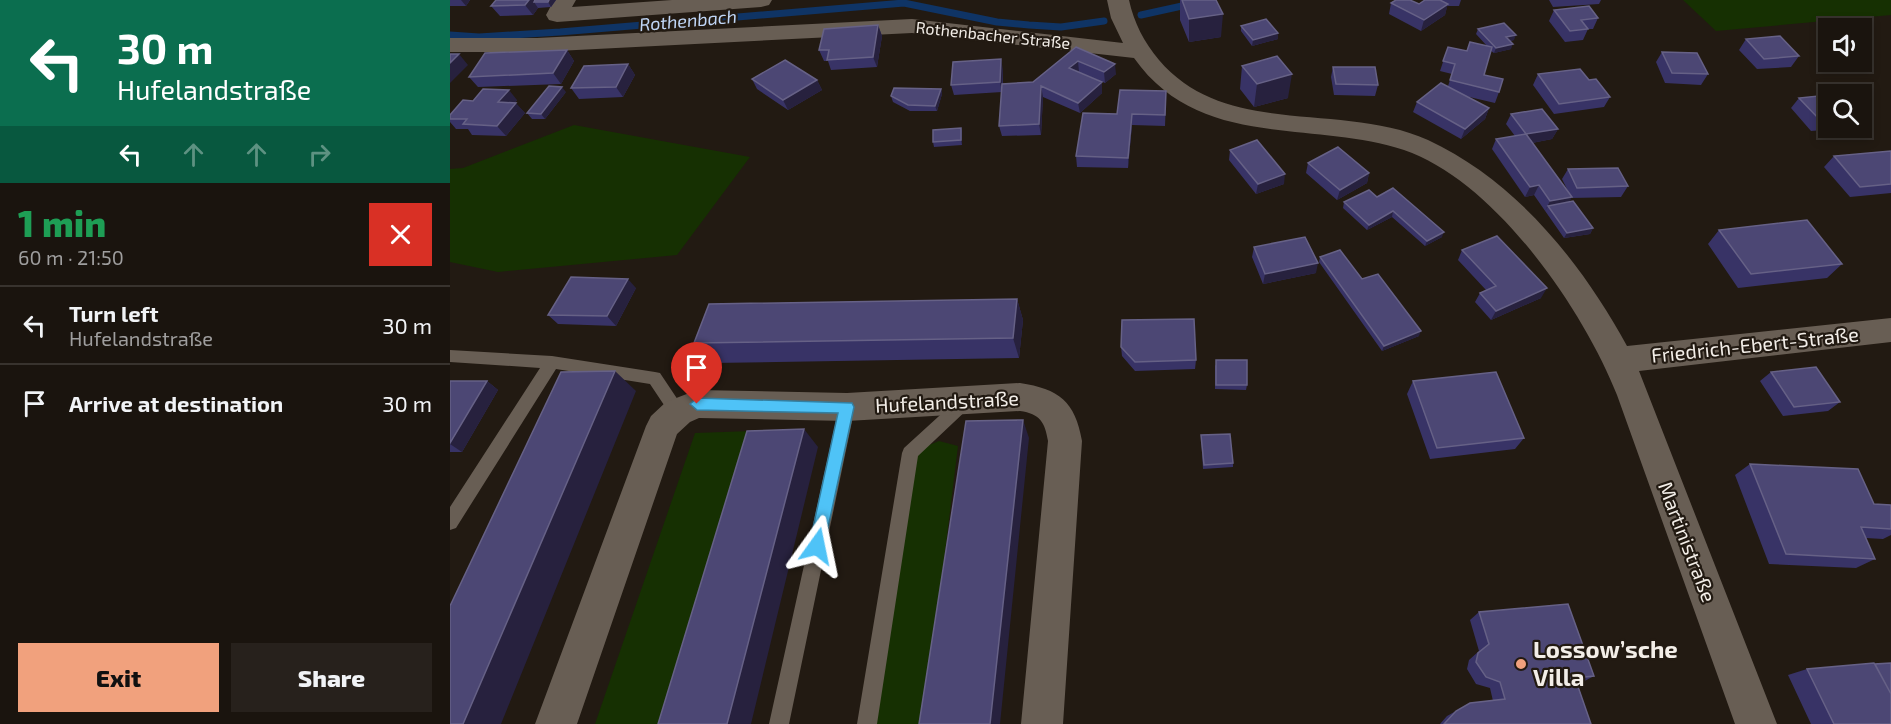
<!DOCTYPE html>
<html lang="en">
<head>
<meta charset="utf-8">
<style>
  :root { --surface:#1a140e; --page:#27211c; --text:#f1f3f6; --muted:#9f9e9e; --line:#38332e; --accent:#f1a17d }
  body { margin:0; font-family:"Exo 2",sans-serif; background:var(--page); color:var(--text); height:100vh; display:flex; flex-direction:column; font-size:22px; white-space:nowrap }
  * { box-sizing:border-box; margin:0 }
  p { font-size:20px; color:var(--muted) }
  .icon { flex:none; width:33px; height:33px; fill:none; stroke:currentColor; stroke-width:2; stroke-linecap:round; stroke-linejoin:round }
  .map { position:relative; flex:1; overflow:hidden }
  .panel { display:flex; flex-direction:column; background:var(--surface); width:450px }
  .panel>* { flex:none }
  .top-card { background:#0b6e4f; color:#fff; overflow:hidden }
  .fabs { position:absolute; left:1368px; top:18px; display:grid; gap:12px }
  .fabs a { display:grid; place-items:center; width:54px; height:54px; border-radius:0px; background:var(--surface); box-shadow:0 3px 9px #0003,0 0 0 2px var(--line); font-size:30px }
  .pin { position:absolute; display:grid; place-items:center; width:51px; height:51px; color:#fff; margin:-62px -26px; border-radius:50% 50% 50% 0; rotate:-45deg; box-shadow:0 0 6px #0007 }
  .pin .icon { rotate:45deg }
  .me { position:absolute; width:66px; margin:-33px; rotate:12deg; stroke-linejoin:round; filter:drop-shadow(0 0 4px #0008) }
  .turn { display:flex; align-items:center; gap:21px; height:126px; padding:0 18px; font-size:27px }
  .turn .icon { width:78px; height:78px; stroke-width:2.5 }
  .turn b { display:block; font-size:42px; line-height:51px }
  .lanes { display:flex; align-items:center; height:57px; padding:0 18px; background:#0003; justify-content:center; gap:30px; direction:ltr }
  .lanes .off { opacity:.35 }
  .round { display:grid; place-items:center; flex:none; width:63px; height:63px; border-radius:0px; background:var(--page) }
  .summary { display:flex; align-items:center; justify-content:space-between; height:102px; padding:0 18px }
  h1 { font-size:36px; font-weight:800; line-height:45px; color:#1e9e55 }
  .cta { display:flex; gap:12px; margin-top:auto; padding:12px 18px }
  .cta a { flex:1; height:69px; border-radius:0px; background:var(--accent); color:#111; font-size:24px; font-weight:800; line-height:69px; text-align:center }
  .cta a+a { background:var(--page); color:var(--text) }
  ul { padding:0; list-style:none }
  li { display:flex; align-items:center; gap:18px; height:78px; padding:0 18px; border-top:2px solid var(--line) }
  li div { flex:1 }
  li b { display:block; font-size:22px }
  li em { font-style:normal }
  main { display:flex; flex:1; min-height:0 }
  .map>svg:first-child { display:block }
</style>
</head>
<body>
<main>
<section class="panel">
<div class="top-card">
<div class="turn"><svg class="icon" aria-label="left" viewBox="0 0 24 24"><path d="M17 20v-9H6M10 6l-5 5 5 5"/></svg><div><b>30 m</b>Hufelandstraße</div></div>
<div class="lanes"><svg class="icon" aria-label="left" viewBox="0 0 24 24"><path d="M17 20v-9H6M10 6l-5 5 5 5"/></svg><svg class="icon off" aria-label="ahead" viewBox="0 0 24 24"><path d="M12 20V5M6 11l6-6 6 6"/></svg><svg class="icon off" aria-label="ahead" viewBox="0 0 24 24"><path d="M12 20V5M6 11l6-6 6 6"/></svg><svg class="icon off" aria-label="right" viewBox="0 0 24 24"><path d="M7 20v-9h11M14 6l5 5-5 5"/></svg></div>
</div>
<div class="summary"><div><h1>1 min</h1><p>60 m · 21:50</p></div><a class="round" style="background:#d93025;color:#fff"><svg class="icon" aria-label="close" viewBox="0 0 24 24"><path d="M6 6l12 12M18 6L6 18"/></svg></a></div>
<ul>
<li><svg class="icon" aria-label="left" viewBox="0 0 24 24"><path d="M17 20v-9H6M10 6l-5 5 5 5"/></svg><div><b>Turn left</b><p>Hufelandstraße</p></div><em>30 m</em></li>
<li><svg class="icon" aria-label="arrive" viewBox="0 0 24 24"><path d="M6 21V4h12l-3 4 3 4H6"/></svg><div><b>Arrive at destination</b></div><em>30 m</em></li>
</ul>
<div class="cta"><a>Exit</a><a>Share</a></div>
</section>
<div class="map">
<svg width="1441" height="724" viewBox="0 0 1441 724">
  <rect width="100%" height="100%" fill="#221a12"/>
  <!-- green -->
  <path fill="#163002" d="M1233,0H1441V15L1266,31Z
    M124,125L300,157L227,255L48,272L0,262V169L13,168Z
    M302,431L214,724H145L245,433Z
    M489,441L508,446L474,724H417L460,453Z"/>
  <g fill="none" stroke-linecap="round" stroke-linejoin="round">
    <!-- stream -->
    <path stroke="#0f3465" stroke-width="7" d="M691,15L759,0
      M0,35L29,37L110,32L454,3L547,22L579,25L611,27L654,21"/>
    <!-- lane -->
    <path fill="#685e54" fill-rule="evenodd" d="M0,350L102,356L205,372L210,373L236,412L234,417L228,419L222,417L200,384L106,369L6,528L0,530V507L90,368L0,362Z
      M516,394L521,396L524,401L521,406L468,456L427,724H407L452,453L454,448L511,396Z
      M397,400L403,402L405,407L339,724H319L389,407L391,402Z"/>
    <!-- street -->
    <path fill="#685e54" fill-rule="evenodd" d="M104,0H126L122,7L222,0H322L319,5L311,7L107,22L99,20L96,15Z
      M657,0H679C684,23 694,42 709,60C776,139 892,101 978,140C1066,181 1131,262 1177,346L1441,318V342L1189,371L1327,724H1285L1167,395C1133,309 1045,181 954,150C860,119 750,151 684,58L462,33L87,52H0V38H87L462,19L673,43L661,18Z
      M570,383C609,389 625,401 632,441L613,724H571L598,441C595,422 590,414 570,411L397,421L249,418L240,422L227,434L127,724H85L196,426L201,416L216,402L247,390L397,393Z"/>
  </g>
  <!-- wall -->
  <path fill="#383366" d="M0,0H20L16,6H0Z
    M46,0H106L101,7L88,8L83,15L50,16L41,6Z
    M730,0H766L771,37L739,42L730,20Z
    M992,0H1023H1011L1009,6H997L995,15L971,31L939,14L941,3L969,4L992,1Z
    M1099,0H1151L1149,4L1103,7Z
    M1104,10L1148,18L1143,29H1138L1133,40L1115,42L1099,21Z
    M428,25L432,36L427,67L381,70L378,61H374L369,50Z
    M791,26L828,33V39L802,46L791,31Z
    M1028,29L1064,40L1060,41L1061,49L1044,53L1041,51L1034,75L1049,92L1045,103L1015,96L1039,108L1035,119L1011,139L963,112L967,102L998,86L1002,74L990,71L998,47L1017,51L1037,46L1026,34Z
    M1296,39L1349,56L1341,67L1307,69L1289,50Z
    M626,47L666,74L655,83L629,72H628L652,82V93L630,113L593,97L591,135L552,136L549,126L552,92L504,95L501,85L553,70V84L583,82Z
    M117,50L124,61L111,84L28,87L19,77Z
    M1212,52L1258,74L1251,85L1215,83L1206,62Z
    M178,64L185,75L173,97L129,99L121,88Z
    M792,66L838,98L804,107L790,89Z
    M883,67L928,85L925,96L884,95L881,77Z
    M1088,74L1139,80L1160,97L1154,107L1104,114L1083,85Z
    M302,79L367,80L372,90L338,110L307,89Z
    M491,89L492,94L487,111H460L443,102L441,96Z
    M116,92L95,119H82L77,113Z
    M1378,95V128H1398L1361,131L1341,108L1349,98Z
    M67,100L65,103L75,113L56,136L22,135L18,129H6L0,122V115Z
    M716,101L715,126L682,125L678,168L627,167L626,156L667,114Z
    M1061,114L1108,129L1102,139L1082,143L1118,191L1112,179L1118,169L1178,186L1171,197L1121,198L1119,202L1143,228L1140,234L1114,238L1084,195L1075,197L1042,149L1046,139L1065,136L1056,124Z
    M511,128L512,133V145L484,147L483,142Z
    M780,150L834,184L806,194L779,160Z
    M1441,151V193L1400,197L1374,167L1384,156Z
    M858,163L919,173L917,183L887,200L856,173Z
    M927,197L992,237L975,246L942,217L917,230L893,208L894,202Z
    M1269,230L1392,264L1377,278L1288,288L1258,244Z
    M804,247L866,273L813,284L802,257Z
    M1012,250L1091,298L1041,320L1025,302L1030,293L1036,290L1008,260Z
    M870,257L912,279L969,336L932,351L869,262Z
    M186,288L166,326L108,324L98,315Z
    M567,299L573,320L569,358L261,363L244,343Z
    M671,347L746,360L745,369L685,371L672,356Z
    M765,365L797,385L796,390L765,389Z
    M1321,372L1390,402L1378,411L1333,416L1310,381Z
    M0,381H37L48,390L12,452H0Z
    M963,381L1074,438L1065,449L980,459L957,394Z
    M751,435L783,463V467L753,469Z
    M1300,464L1424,504L1441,505V535L1433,539L1416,538L1425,559L1406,568L1319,564L1285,475Z
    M1029,612L1144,676L1131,683H1127L1141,724H990L997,716L1006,711L1043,701L1040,688L1026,684L1017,669L1019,660L1029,651L1020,620Z
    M1425,664L1441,724H1361L1338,675L1357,669Z"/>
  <!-- shaded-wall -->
  <path fill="#27213e" d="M11,0H20L16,6Z
    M79,0H93L84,2L88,8L83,15L75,5Z
    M99,0H106L101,7L98,2Z
    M998,4L995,15L971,31L974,20Z
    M773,14L771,37L739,42V19Z
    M428,25L432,36L427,67L423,57Z
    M828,33V39L802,46L803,40Z
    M1066,35L1064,40L1054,42L1056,37Z
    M1063,44L1061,49L1044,53L1046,48Z
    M117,50L124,61L111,84L103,73Z
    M9,54L18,65L0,83V63Z
    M551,59L553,70L552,92L550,82Z
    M628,61L629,72L620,79L619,68Z
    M178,64L185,75L173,97L166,87Z
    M665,64L666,74L655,83L654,72Z
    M842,74L838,98L804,107L807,84Z
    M367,80L372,90L338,110L333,100Z
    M652,82V93L630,113L628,103Z
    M591,86L593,97L591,135L589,124Z
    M112,87L116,92L95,119L91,114Z
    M491,89L492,94L487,111L485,106Z
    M59,90L67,100L57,113L48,102Z
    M66,103L75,113L56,136L47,126Z
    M1039,108L1035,119L1011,139L1015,129Z
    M682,114V125L678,168V158Z
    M511,128L512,133V145L511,140Z
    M1108,129L1102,139L1071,145L1076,134Z
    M919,173L917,183L887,200L890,190Z
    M835,174L834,184L806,194L808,184Z
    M1089,185L1084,195L1075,197L1080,187Z
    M1122,197L1116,207L1098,206L1095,211L1100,201Z
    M943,211L942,217L917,230L919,225Z
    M1143,228L1140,234L1114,238L1117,233Z
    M994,232L992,237L975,246L977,241Z
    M868,263L866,273L813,284L815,274Z
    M178,279L186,288L166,326L157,316Z
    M1097,288L1091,298L1041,320L1046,311Z
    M567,299L573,320L569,358L563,338Z
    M971,331L969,336L932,351L934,346Z
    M165,371L186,391L51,724H13Z
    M37,381L48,390L12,452L0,444V443Z
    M573,420L579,438L550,724H540Z
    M354,429L368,447L301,724H277Z"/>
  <!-- building -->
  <path fill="#4c4774" stroke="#666186" stroke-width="1.5" d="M46,0H79L75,5L41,6Z
    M85,0H99L98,2H84Z
    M732,0H766L773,14L739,19Z
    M946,0H960L969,4L975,0H990L998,4L974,20L941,3Z
    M1139,6L1148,18L1131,20L1138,29L1120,31L1104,10Z
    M816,19L828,33L803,40L791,26Z
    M1054,23L1066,35L1056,37L1063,44L1046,48L1028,29Z
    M428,25L423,57L377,60L379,50H369L374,29Z
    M1330,36L1349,56L1314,59L1296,39Z
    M1020,42L1042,47L1034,75L1053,79L1049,92L1000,80L1005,64L993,61L998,47L1017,51Z
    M626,47L665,64L654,72L628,61L619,68L652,82L628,103L591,86L589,124L549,126L552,84L583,82Z
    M117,50L103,73L19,77L35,53Z
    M1212,52L1247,53L1258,74L1222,73Z
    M0,54H9L0,63Z
    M827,56L842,74L807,84L792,66Z
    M551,59L550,82L501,85L503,62Z
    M335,60L367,80L333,100L302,79Z
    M178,64L166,87L121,88L134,66Z
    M883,67H925L928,85L886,84Z
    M1130,69L1139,80L1146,79L1160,97L1109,104L1088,74Z
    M991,83L1039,108L1015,129L967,102Z
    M99,86L112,87L91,114L77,113Z
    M444,88L491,89L485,106L458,105L441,96Z
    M33,89L59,90L48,102L66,103L47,126L13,124L17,119H0V115L13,100L23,101Z
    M670,90L716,91L715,115L682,114L678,158L626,156L633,113L667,114Z
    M1378,95V120H1370L1349,98Z
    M1092,109L1108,129L1076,134L1061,114Z
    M511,128V140L483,142V130Z
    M1076,134L1122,197L1100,201L1089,185L1080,187L1046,139Z
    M807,140L835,174L808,184L780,150Z
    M888,147L919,173L890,190L858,163Z
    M1441,151V184L1410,187L1384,156Z
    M1168,168L1178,186L1127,188L1118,169Z
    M943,188L994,232L977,241L943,211L919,225L894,202L919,190L927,197Z
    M1123,201L1143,228L1117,233L1098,206Z
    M1357,220L1392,264L1301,274L1269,230Z
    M1047,236L1097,288L1046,311L1030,293L1046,286L1012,250Z
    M855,237L868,263L815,274L804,247Z
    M890,250L912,279L928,274L971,331L934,346L870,257Z
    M121,277L178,279L157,316L98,315Z
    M567,299L563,338L244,343L259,304Z
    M744,319L746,360L685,362L671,347L672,320Z
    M766,360H797V385H766Z
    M1366,367L1390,402L1344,407L1321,372Z
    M165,371L13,724H0V606L111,372Z
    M1046,372L1074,438L987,448L963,381Z
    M0,381H37L0,443Z
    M573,420L540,724H469L516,421Z
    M354,429L277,724H208L297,431Z
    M780,434L783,463L754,465L751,435Z
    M1300,464L1408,469L1424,504L1441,505V529L1411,527L1425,559L1336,554Z
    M1118,604L1144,676L1125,678L1141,724H994L1006,711L1020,703L1055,699L1050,682L1036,677L1026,662L1028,653L1039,644L1029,612Z
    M1424,663L1441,694V724H1384L1357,669Z
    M1441,663V694L1425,664Z"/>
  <!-- route -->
  <path fill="#4fc3f7" stroke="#337fa1" stroke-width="1.5" d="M247,398L402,403L404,407L373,551L367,553L361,551L359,546L388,413L247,410L240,404Z"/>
  <!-- markers -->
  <circle fill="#f1a17d" stroke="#221a12" stroke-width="2" cx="1071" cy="664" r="6"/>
  <g text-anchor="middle" stroke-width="4.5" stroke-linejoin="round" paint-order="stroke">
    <!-- far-street labels -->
    <g font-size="16" fill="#f3eee8" stroke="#221a12">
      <text transform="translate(543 35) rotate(6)" y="6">Rothenbacher Straße</text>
    </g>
    <!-- far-water labels -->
    <g font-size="18" font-style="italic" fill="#c0d6f6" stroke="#221a12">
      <text transform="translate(238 21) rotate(-5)" y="6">Rothenbach</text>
    </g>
    <!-- street labels -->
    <g font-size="20" fill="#f3eee8" stroke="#221a12">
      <text transform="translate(1305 345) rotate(-6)" y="7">Friedrich-Ebert-Straße</text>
      <text transform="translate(497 402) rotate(-3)" y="7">Hufelandstraße</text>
      <text transform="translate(1237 542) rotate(69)" y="7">Martinistraße</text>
    </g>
    <!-- near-poi labels -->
    <g font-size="24" font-weight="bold" fill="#f3eee8" stroke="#221a12" text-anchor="start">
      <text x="1083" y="658">Lossow’sche<tspan x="1083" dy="28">Villa</tspan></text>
    </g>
  </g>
</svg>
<div class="fabs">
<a><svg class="icon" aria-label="sound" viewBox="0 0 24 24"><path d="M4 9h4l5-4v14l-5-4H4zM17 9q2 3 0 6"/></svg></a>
<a><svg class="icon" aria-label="search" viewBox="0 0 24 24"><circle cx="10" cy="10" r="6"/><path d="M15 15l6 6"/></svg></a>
</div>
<div class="pin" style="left:247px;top:404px;background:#d93025"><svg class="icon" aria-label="arrive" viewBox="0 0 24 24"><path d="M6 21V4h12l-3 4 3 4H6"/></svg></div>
<svg class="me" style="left:367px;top:546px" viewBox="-20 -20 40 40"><path d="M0-17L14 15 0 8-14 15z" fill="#4fc3f7" stroke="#fff" stroke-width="4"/></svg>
</div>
</main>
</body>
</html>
